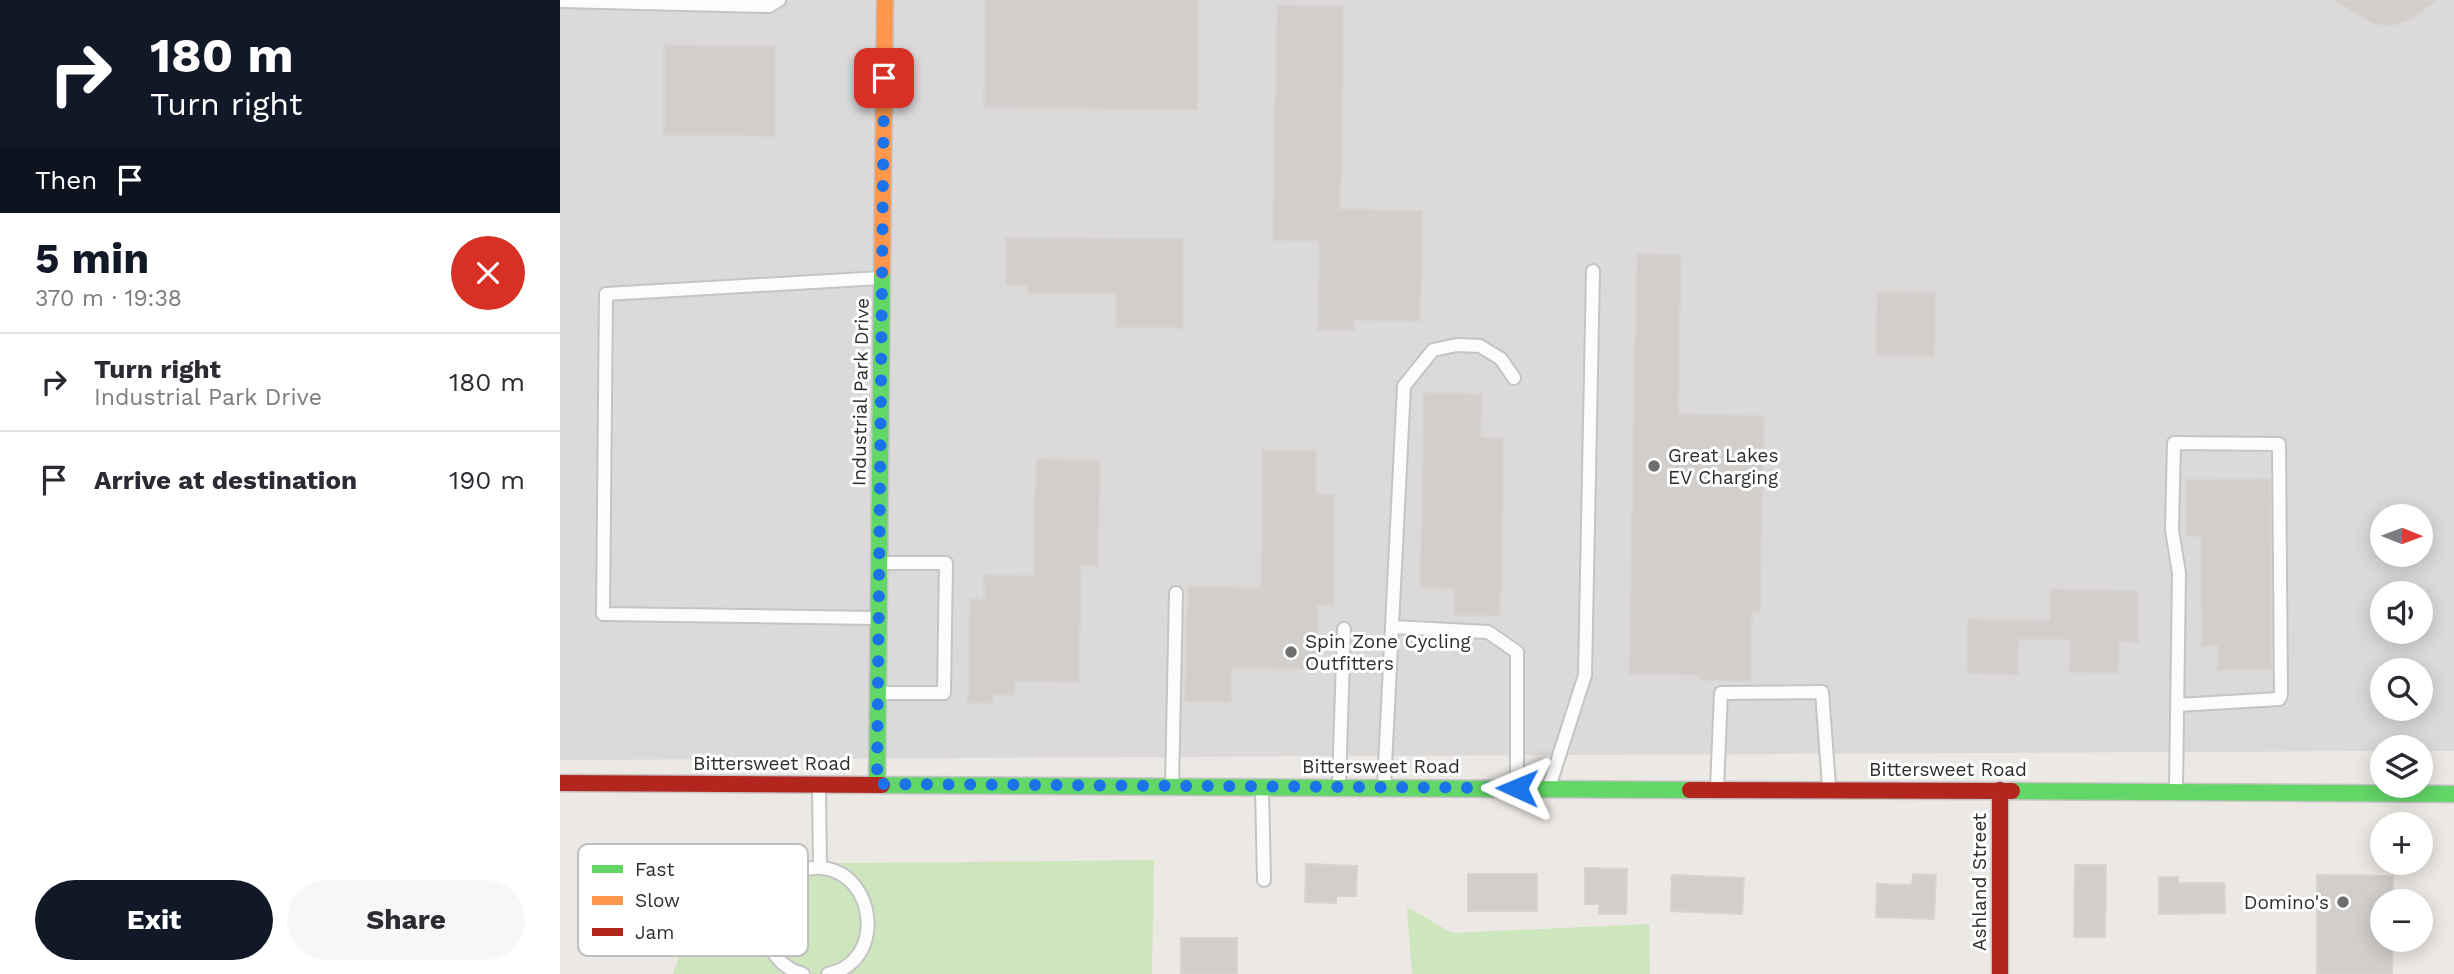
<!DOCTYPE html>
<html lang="en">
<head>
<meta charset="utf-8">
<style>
  :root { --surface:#fff; --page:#f7f7f7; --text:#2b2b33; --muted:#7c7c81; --line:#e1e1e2; --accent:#111827 }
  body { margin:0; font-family:"Work Sans",sans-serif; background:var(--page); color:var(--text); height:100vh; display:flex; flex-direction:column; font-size:26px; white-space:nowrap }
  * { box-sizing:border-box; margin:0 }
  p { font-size:23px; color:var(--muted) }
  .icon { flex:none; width:38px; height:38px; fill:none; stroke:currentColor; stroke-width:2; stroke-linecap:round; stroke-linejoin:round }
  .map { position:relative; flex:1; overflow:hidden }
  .side { display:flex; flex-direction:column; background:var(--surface); width:560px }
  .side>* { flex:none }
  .banner { background:#111827; color:#fff; overflow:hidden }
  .needle { width:46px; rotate:91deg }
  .tools { position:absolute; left:1810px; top:504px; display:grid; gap:14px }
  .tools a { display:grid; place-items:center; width:63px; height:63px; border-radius:50%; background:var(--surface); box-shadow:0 4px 18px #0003; font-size:35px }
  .pin { position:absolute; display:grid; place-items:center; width:60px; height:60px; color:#fff; margin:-30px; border-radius:14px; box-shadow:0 4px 10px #0006 }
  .me { position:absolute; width:77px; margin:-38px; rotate:271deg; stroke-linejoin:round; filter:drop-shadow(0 0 5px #0008) }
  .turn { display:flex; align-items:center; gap:24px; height:147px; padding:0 35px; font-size:32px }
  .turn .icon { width:91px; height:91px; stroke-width:2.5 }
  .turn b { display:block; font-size:49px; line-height:60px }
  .then { display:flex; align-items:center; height:66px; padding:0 35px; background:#0003; gap:14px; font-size:26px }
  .round { display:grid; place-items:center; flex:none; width:74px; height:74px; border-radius:37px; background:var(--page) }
  .headline { display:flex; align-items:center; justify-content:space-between; height:119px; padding:0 35px }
  h1 { font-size:42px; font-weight:700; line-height:52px; color:var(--accent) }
  .action { display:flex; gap:14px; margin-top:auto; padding:14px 35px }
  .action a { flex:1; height:80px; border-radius:42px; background:var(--accent); color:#fff; font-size:28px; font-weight:700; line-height:80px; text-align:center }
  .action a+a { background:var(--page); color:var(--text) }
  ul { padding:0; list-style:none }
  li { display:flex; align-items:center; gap:21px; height:98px; padding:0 35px; border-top:2px solid var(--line) }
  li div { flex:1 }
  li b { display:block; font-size:26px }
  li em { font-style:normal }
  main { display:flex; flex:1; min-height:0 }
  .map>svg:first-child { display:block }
</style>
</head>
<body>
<main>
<section class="side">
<div class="banner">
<div class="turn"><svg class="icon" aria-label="right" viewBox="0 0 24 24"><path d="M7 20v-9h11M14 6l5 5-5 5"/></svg><div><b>180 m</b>Turn right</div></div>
<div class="then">Then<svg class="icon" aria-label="arrive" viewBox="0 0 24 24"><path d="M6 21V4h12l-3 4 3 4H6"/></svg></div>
</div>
<div class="headline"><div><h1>5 min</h1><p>370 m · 19:38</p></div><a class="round" style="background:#d93025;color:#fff"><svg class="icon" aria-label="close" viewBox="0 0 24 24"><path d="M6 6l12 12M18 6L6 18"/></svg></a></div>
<ul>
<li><svg class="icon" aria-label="right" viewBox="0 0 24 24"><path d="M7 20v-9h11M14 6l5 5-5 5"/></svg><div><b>Turn right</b><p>Industrial Park Drive</p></div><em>180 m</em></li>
<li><svg class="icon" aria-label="arrive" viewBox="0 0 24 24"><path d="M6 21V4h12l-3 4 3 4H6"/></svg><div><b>Arrive at destination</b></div><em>190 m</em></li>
</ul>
<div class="action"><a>Exit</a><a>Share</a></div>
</section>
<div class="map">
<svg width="1894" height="974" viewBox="0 0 1894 974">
  <rect width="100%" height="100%" fill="#ece8e4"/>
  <!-- industrial -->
  <path fill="#dcd9db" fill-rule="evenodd" d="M0,0H1894V751H1860V747H1822V751L0,760ZM1822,516H1860V555H1822ZM1822,593H1860V632H1822ZM1822,670H1860V709H1822Z"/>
  <!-- green -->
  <path fill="#cee6be" d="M594,860L592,974H113L122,948L48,878L147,862L204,864Z
    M847,907L892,933L1089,924L1090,974H852Z"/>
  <!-- building -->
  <path fill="#d1cecb" stroke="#d7d4d0" stroke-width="2" d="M425,0H638L637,110L424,107Z
    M1774,0H1875L1854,18L1830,26L1812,23Z
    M717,5L784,6L780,209L862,211L860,321L794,320V330H758L759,241L713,240Z
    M104,45L215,46V136L104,135Z
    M446,238L623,239V328L556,327V294H468V285H446Z
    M1077,254L1121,255L1118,414L1204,416L1200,611H1192L1191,681L1139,680V675L1069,674Z
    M1317,292L1376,293L1374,356L1316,355Z
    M864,393L922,394L921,437L944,438L940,616L894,615V589L860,588Z
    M702,450H756V494L774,495L773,605H757V669L672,668L671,702L625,701L628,586L701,588Z
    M476,459L540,460L538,566H521L519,682L455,681V695H432V703H408L410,599L424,600V575L474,576Z
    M1710,479L1712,669L1658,670V646H1642L1641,536H1627L1626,480Z
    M1491,589L1578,591V642L1559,641L1558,673L1509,672L1510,640L1459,639L1458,675L1407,673L1408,619L1490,621Z
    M746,864L797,866L796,896H776V903L745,902Z
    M1515,865H1546L1545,937H1514Z
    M1025,868L1067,869L1066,914H1039V904H1025Z
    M908,874H977V911H908Z
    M1353,874L1376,875L1374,919L1316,917L1317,884L1352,885Z
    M1112,875L1184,878L1182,914L1111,911Z
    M1757,875L1833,876V901H1822V940H1833L1832,974H1757Z
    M1599,877H1618V883H1664L1665,913L1599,914Z
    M621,938H677V974H621Z"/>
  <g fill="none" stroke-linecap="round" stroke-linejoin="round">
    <defs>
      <path id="lane" d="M0,1L209,6L219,0
        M322,563H386L384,693H322
        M315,618L43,614L46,294L321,278
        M833,627L928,632L957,652V784
        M779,783L784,629
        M990,784L1025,675L1033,271
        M612,785L616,593
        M824,786L844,386L873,350L897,345L920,346L941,359L954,378
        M259,788L260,867
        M1157,788L1161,693L1262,692L1269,786
        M1616,788L1619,573L1612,530L1614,443L1719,444L1721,695L1719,699L1618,705
        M702,790L704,880
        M243,974C182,957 205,863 262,868C316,873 327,962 268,974"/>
      <path id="fast" d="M317,784L322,271
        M322,785L1130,790
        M1452,791L1894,794"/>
      <path id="slow" d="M322,271L325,0"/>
      <path id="jam" d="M0,783L322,785
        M1130,790L1452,791
        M1440,790V974"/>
    </defs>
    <!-- lane casing -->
    <use href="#lane" stroke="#c5c4c5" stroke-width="16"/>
    <!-- fast casing -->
    <use href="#fast" stroke="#c5c4c5" stroke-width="19"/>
    <!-- slow casing -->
    <use href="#slow" stroke="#c5c4c5" stroke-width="19"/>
    <!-- jam casing -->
    <use href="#jam" stroke="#c5c4c5" stroke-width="19"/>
    <!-- lane -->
    <use href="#lane" stroke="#fcfcfb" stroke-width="12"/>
    <!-- fast -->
    <use href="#fast" stroke="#63d668" stroke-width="16"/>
    <!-- slow -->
    <use href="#slow" stroke="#ff974d" stroke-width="16"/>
    <!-- jam -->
    <use href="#jam" stroke="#b3261e" stroke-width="16"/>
  </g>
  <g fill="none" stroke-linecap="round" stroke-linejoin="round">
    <!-- route -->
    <path stroke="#1a73e8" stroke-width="12" stroke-dasharray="0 21.6" d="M324,78L317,784L957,788"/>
  </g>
  <!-- markers -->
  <g fill="#706f6e" stroke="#fff" stroke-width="2.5">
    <circle cx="1094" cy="466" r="7"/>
    <circle cx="731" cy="652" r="7"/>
    <circle cx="1783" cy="902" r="7"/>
  </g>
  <g text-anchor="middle" stroke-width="6" stroke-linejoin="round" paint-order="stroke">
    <!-- street labels -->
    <g font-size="19" fill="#2e2e2e" stroke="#fff">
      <text transform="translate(300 392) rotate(-89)" y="7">Industrial Park Drive</text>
      <text x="212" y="770">Bittersweet Road</text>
      <text x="821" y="773">Bittersweet Road</text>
      <text x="1388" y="776">Bittersweet Road</text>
      <text transform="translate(1419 882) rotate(-90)" y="7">Ashland Street</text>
    </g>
    <!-- poi labels -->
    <g font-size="19" fill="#2e2e2e" stroke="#fff" text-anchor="start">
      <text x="1108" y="462">Great Lakes<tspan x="1108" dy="22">EV Charging</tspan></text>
      <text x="745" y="648">Spin Zone Cycling<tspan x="745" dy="22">Outfitters</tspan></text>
      <text x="1769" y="909" text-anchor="end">Domino's</text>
    </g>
  </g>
  <!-- legend -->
  <rect x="18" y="844" width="230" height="112" rx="10" fill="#fff" stroke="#c0c0c0" stroke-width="2"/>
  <rect x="32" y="865" width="31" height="8" fill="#63d668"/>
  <rect x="32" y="896" width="31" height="9" fill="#ff974d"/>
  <rect x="32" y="928" width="31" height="8" fill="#b3261e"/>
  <g font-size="19" fill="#2e2e2e">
    <text x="75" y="876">Fast</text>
    <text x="75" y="907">Slow</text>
    <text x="75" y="939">Jam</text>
  </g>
</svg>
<div class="tools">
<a><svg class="needle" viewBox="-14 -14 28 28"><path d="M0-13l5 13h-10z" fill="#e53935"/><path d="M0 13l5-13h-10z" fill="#7c7c81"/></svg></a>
<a><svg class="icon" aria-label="sound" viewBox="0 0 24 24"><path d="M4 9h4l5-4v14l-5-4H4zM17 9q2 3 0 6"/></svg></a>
<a><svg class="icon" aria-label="search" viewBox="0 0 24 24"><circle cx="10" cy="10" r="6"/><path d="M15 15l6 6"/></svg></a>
<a><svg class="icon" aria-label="layers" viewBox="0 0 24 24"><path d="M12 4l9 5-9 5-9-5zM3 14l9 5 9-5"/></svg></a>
<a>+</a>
<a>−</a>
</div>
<div class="pin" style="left:324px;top:78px;background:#d93025"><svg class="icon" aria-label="arrive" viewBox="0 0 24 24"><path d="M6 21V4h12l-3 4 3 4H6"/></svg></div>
<svg class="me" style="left:957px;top:788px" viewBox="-20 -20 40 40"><path d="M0-17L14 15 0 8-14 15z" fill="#1a73e8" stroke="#fff" stroke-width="4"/></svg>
</div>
</main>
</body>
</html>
